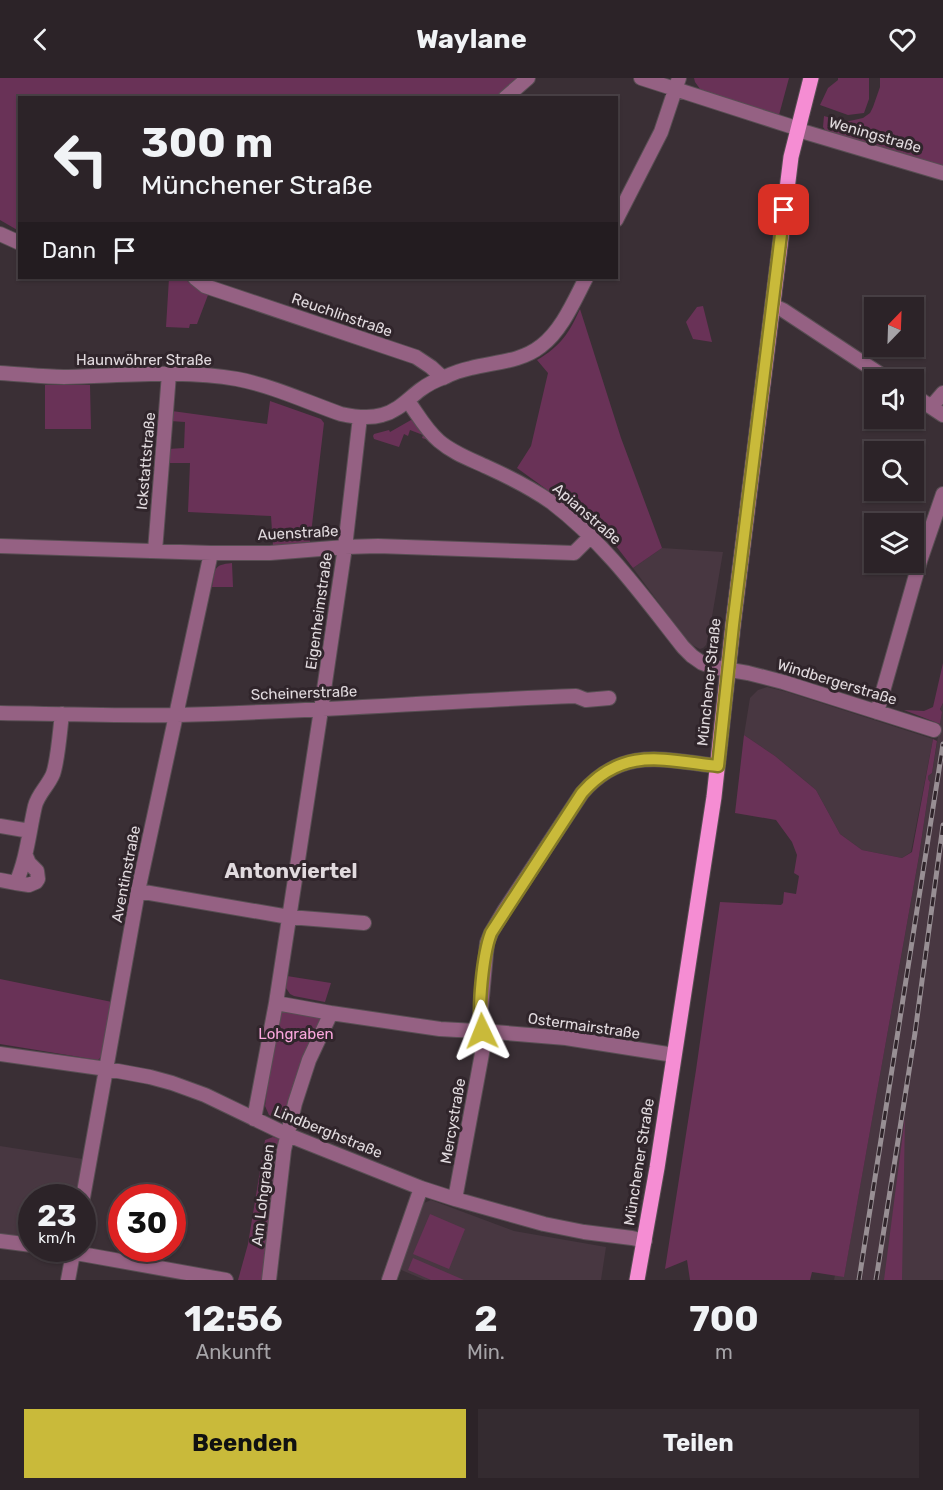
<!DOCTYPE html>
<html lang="de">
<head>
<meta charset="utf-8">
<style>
  :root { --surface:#2c2328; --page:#342b30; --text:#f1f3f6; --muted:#a6a4a8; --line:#484045; --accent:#c9ba3a }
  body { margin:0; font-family:Rubik,sans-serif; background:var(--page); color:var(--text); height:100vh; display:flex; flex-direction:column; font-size:22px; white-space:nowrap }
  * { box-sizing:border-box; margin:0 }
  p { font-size:20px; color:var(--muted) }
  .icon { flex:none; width:33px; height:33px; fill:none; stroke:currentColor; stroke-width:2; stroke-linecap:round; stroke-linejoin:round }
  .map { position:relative; height:1202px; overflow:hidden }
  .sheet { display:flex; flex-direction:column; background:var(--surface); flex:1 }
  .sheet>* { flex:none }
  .hud { position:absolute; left:18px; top:18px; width:600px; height:183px; border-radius:0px; box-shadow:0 2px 4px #0004,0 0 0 2px var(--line); background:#2c2328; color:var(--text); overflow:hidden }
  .needle { width:39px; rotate:23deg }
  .tools { position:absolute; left:864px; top:219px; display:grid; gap:12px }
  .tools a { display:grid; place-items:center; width:60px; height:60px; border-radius:0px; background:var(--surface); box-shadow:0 2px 4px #0004,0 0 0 2px var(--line); font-size:30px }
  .speed { position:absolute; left:18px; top:1106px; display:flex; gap:12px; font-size:30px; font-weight:700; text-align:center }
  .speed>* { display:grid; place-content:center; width:78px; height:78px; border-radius:50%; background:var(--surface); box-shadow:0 2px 4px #0004,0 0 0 2px var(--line); line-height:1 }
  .speed small { font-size:15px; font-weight:400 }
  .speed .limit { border:9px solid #d22; background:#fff; color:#111 }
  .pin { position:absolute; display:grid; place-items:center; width:51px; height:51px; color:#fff; margin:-26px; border-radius:12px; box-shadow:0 3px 9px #0006 }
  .me { position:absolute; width:66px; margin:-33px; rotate:358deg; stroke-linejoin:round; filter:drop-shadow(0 0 4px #0008) }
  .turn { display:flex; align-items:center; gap:21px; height:126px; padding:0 24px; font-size:27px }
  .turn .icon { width:78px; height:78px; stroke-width:2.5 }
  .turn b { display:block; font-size:42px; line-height:51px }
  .then { display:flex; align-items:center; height:57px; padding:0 24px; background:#0003; gap:12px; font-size:22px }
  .eta { display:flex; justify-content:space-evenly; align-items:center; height:102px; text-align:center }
  .eta b { font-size:36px; font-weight:700; line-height:42px }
  .action { display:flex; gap:12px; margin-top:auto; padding:12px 24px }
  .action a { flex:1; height:69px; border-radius:0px; background:var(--accent); color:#111; font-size:24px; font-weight:700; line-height:69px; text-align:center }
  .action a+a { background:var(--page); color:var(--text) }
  header { display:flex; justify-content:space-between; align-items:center; height:78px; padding:0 24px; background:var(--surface); font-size:27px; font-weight:700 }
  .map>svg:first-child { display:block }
</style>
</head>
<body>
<header><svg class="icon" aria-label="back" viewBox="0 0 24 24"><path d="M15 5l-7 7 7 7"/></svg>Waylane<svg class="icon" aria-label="heart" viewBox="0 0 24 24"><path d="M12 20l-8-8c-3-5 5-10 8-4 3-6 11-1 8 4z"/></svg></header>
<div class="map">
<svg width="943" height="1202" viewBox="0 0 943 1202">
  <rect width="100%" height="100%" fill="#3a2f35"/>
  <!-- built -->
  <path fill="#483741" d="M662,470L723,474L709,556L706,567L703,570L700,571L694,568L687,563L633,490Z
    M767,609L787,614L933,661L911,774L902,780L862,772L840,756L816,712L775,678L744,657L750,620L758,612Z
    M943,625V1202H834L835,1197L844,1198L919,778L930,704L928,701V698L932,695L942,634L940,631Z
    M0,1068L83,1081L76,1119H32L31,1161L0,1157Z
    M431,1122L514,1153L606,1169L601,1202H425L399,1191L424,1125Z"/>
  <!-- green -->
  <path fill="#693257" d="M0,0H518L495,20H20L19,153L0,142Z
    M694,0H789L779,37L776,39L700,11L695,4Z
    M838,0H869V21L864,35L848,37L820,27L828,10L838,2Z
    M880,0H943V91L829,58L823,49L824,38L845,44L863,40L870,35L873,29L880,9Z
    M169,200H185L189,205L208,217L197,246H190L189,250L166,249Z
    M703,228L712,264L693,261L686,244L697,229Z
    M580,231L621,360L662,470L633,490L616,468L593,445L517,390L531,368L548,295L537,282C561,268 569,255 580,231Z
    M45,307H90L91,351H45Z
    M270,323L321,341L324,345L310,464L273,468L271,438L188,434L190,385H167L168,371L184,370L185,344L170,343L172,333L267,346Z
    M411,342L414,343L428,362L422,360L423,357L410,352L408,358L404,356L399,369L374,361L373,358L374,356L389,352L390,354Z
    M232,485L233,509H212C216,491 212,487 232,485Z
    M943,585V625L940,631L942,634L940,646L904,632L924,633L933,629Z
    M744,657L775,678L816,712L840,756L862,772L902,780L912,774L933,661L937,663L932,695L928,698V701L930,704L919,778L844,1199L812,1194L810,1202H690L687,1182L665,1191L696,992L720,824L781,827L783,825L784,814L796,816L799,798L794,795L797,777L792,764L776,742L735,735Z
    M287,898L331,905L325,924L294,918L290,916L286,910Z
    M0,901L112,924L102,978L98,982L0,966Z
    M283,933L322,938L285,1044L269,1037L265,1028L271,981L281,934Z
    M905,1039L902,1202H884Z
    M273,1059L279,1061L278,1076L263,1202H238L248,1166L265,1062Z
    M430,1136L465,1151L449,1191L413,1176Z
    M413,1180L464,1202H431L408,1192Z"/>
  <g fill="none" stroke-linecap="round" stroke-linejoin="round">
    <defs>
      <path id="minor" d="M641,0L790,48
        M505,20L528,0
        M798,52L943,95
        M616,142L661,54L679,0
        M0,156L20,165
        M195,200L205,208L416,279L431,289L443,300
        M772,227L783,232L889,302
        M0,295C21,296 43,299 64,299C119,298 183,291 237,301C273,308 307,324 341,336C355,339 369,341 382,337C398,333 408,321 420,312C428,306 436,302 445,299C453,295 462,292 471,290C494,284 521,284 541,268C562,252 574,223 586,200
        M943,315L931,329L943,337
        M914,317L931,329
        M408,323C418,337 426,352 439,363C453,375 470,381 487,389C509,399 531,410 551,424C605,465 642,517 683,569L692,578L702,585L713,589L748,595L783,604L934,652
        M0,468L211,475H270L345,469L378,468L574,475L591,458
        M155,473L169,296
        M877,634L920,483L943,416
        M0,635C59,636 118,638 177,637C310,634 443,623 576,618L586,622L609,620
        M0,748L30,753
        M0,802L16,805C27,780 29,754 35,728C38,716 48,708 53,696C58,682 60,652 62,636
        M16,805L29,807L36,804L38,801L37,793L29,785L26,778
        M138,813L289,839L364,845
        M276,925L331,935L440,951L494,954L566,960L674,977
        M0,976L107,991L150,999L172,1005L205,1017L288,1057L421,1110L455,1121L544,1146L584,1154L632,1160L645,1163
        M254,1041L276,925L321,632L345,469L360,339
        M455,1121L483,970L484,962L480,941L487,865L491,855L504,833L582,715C623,668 664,682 718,688
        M82,1125L138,813L211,475
        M0,1163L32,1167
        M48,1170L226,1202
        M68,1202L74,1170
        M269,1202L284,1072L295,1025L309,982L331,935
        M389,1202L421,1110"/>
      <path id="major" d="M637,1202L657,1090L714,719L733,547L791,79L811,0"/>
    </defs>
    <!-- minor casing -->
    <use href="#minor" stroke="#584e53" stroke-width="16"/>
    <!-- major casing -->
    <use href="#major" stroke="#584e53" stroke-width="17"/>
    <!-- minor -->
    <use href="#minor" stroke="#956183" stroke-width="14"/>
    <!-- major -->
    <use href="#major" stroke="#f58dd3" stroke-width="15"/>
    <defs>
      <path id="rail" d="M859,1202L943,666
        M876,1202L915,955L943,747"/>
    </defs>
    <!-- rail casing -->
    <use href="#rail" stroke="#988f94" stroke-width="5"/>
    <!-- rail -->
    <use href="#rail" stroke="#30252b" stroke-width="3" stroke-dasharray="9" stroke-linecap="butt"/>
  </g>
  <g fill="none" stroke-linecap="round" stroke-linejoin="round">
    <defs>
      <path id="route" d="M482,953C477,931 483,876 491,855L582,715C623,668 663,682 718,688L733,547L784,132"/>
    </defs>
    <!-- route casing -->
    <use href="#route" stroke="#837926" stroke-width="15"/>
    <!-- route -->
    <use href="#route" stroke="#c9ba3a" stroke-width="10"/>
  </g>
  <g text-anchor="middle" stroke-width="6" stroke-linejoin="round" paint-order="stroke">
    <!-- street labels -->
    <g font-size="15" fill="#e1dade" stroke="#30252b">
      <text transform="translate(875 57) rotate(16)" y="5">Weningstraße</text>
      <text transform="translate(342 237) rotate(19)" y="5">Reuchlinstraße</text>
      <text x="144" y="287">Haunwöhrer Straße</text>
      <text transform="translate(146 383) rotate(-85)" y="5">Ickstattstraße</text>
      <text transform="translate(587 436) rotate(41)" y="5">Apianstraße</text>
      <text transform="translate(298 455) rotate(-3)" y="5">Auenstraße</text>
      <text transform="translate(319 533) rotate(-82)" y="5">Eigenheimstraße</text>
      <text transform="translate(709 604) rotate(-84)" y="5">Münchener Straße</text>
      <text transform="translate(837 604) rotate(17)" y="5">Windbergerstraße</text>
      <text transform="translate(304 615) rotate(-2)" y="5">Scheinerstraße</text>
      <text transform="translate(126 796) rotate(-79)" y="5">Aventinstraße</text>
      <text transform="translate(584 948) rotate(8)" y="5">Ostermairstraße</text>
      <text transform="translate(453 1043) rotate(-80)" y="5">Mercystraße</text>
      <text transform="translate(328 1054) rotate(22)" y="5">Lindberghstraße</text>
      <text transform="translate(639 1084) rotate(-81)" y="5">Münchener Straße</text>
      <text transform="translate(263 1117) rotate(-83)" y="5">Am Lohgraben</text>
    </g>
    <!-- park labels -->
    <g font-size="15" fill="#fba7dd" stroke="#30252b">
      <text x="296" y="961">Lohgraben</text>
    </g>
    <!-- district labels -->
    <g font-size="21" font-weight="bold" fill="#e1dade" stroke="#30252b">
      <text x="291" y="800">Antonviertel</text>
    </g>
  </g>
</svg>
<div class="tools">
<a><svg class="needle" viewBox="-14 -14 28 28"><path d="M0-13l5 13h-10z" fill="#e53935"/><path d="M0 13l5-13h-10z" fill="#a6a4a8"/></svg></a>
<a><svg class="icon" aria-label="sound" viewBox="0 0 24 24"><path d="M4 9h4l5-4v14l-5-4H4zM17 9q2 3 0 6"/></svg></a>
<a><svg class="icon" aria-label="search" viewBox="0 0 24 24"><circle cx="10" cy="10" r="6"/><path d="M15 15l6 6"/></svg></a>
<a><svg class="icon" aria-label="layers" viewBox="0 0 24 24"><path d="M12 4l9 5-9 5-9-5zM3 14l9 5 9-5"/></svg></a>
</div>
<div class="speed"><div>23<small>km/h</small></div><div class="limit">30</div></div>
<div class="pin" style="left:784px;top:132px;background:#d93025"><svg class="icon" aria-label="arrive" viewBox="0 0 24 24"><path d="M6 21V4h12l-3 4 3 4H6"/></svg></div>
<svg class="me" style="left:482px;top:953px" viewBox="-20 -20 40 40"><path d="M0-17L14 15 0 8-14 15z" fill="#c9ba3a" stroke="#fff" stroke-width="4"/></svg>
<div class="hud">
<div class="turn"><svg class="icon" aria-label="left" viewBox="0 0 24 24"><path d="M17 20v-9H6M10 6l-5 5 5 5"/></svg><div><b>300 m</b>Münchener Straße</div></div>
<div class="then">Dann<svg class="icon" aria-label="arrive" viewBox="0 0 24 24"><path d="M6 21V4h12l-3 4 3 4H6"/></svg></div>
</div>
</div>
<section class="sheet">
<div class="eta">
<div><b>12:56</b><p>Ankunft</p></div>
<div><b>2</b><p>Min.</p></div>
<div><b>700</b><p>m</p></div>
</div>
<div class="action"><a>Beenden</a><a>Teilen</a></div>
</section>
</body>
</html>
